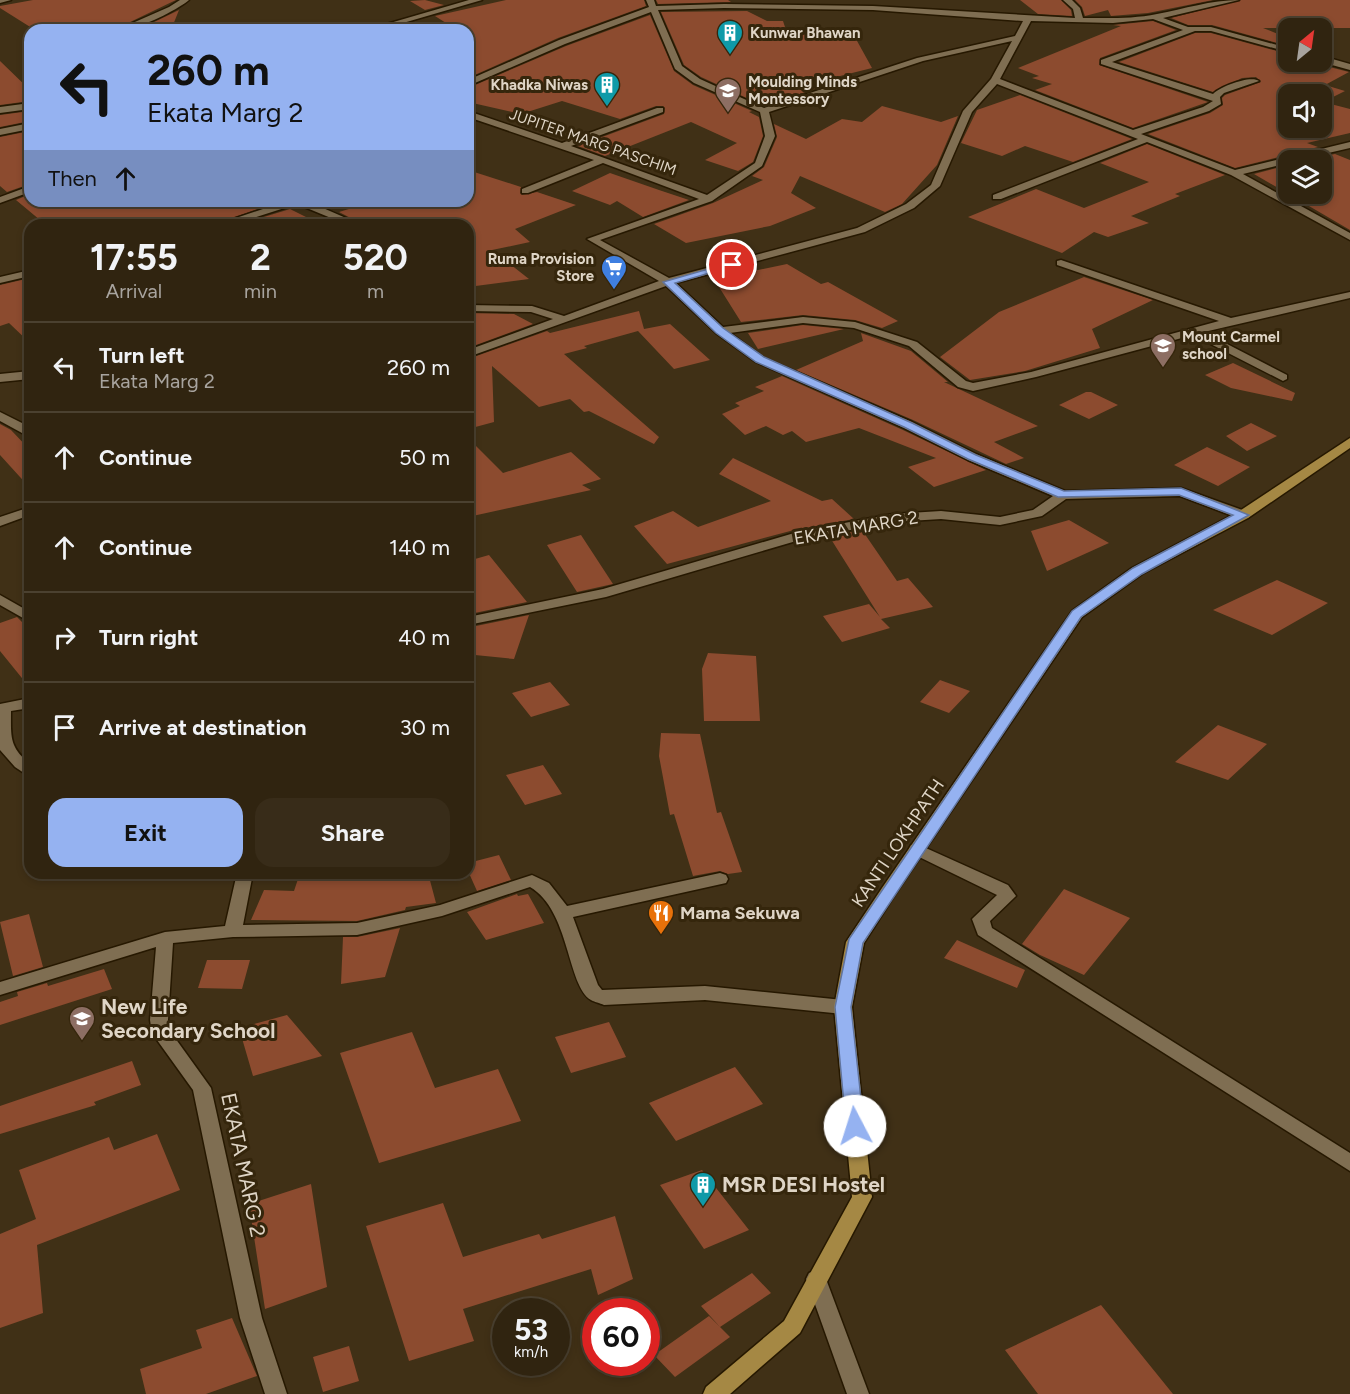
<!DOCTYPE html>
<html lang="en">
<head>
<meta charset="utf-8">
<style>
  :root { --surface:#302410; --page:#382c19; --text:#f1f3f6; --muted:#a8a49f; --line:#4b4130; --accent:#95b2f1 }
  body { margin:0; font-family:Figtree,sans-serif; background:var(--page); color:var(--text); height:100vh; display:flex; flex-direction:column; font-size:22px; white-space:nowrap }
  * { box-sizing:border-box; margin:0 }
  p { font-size:20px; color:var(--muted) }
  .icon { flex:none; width:33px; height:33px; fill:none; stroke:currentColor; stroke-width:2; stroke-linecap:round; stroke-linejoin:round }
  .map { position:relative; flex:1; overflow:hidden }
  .drawer { position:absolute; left:24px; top:219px; width:450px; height:660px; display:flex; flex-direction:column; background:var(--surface); border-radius:18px; box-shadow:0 3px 9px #0003,0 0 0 2px var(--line) }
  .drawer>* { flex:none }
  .top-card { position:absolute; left:24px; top:24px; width:450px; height:183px; border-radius:18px; box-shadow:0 3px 9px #0003,0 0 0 2px var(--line); background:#95b2f1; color:#111; overflow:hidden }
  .needle { width:39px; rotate:29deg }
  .buttons { position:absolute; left:1278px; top:18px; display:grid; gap:12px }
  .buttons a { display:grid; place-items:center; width:54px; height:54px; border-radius:12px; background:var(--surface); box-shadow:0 3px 9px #0003,0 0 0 2px var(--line); font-size:30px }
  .speed { position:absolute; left:492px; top:1298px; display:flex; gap:12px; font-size:30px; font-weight:700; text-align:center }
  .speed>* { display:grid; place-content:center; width:78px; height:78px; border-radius:50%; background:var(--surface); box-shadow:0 3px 9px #0003,0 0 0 2px var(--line); line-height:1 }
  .speed small { font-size:15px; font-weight:400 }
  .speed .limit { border:9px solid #d22; background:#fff; color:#111 }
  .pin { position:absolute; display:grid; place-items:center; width:51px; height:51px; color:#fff; margin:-26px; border:3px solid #fff; border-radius:50%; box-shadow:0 2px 6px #0007 }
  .me { position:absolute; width:66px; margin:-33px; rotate:355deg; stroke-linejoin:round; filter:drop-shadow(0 0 4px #0008) }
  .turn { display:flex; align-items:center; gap:21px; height:126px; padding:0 24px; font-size:27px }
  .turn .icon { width:78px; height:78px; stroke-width:2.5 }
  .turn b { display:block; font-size:42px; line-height:51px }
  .then { display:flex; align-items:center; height:57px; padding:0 24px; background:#0003; gap:12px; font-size:22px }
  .eta { display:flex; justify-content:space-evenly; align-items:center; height:102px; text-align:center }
  .eta b { font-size:36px; font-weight:700; line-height:42px }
  .action { display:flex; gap:12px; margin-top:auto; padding:12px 24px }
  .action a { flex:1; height:69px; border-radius:18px; background:var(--accent); color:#111; font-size:24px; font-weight:700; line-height:69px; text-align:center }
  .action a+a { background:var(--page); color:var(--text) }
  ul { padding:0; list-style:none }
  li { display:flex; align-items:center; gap:18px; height:90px; padding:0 24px; border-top:2px solid var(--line) }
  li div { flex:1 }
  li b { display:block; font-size:22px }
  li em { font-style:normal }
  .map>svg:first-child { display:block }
</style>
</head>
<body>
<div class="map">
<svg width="1350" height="1394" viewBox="0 0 1350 1394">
  <rect width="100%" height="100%" fill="#403016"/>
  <!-- building -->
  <path fill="#8c4b2f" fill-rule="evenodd" d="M33,0H176L126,24L133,28L150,24L179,10L171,30H35L0,8V6Z
    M425,0L444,5L425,10L410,1Z
    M506,0H644L646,6L558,38L468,78V30H457L435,16Z
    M656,0H728L731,2L658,4Z
    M1020,0H1061L1071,10L1072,16L1038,14Z
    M1075,0H1213L1148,13L1111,16L1108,10L1085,16L1082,7Z
    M1241,0H1350V28H1263L1288,38V46L1212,25H1188L1171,18Z
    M747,11L767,21H783L788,36L851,30L872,68L820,81L829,84L764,106L701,77L684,65L661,12Z
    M650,15L674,71L693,85L752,111L749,112L759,117L763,136L753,162L738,171L705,160L737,143L691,122L605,156L578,146L664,114L665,108L663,106H656L620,119L562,101L521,114L468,102V88L566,46Z
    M1153,21L1176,30L1100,58L1099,65L1208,102L1133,128L1035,90L1052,84L1032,78L1039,76L1018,68L1121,26L1113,25Z
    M1195,33H1211L1288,54V62H1310L1349,72L1325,85L1345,91L1323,102L1350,109V133L1307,143L1318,147L1235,168L1148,134L1210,113L1223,105L1222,98L1225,95L1261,82L1256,77L1242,78L1213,92L1119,62ZM1288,94H1322V128H1288Z
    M0,61L30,90V101L0,105Z
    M1020,95L1132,139L1073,162L1025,146L1002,156L961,143L977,110Z
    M882,106L941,122L958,116L937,165L902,204L885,212L800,176L791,193L816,208L770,226L686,243L654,224L713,203L763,180L752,176L764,167L777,137L774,124L806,139L842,119L862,122Z
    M30,111V121L0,127V115Z
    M30,131V184L7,192L0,186V137Z
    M1147,144L1225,175L1175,194L1180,196L1131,216L1149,223L1108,237L1094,232L1062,253L968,217L1036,189L1084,208L1149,182L1100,163Z
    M1335,154L1350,160V230L1254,174L1288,165V194H1322V160H1306Z
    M468,170L521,187L520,193L522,195L537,192L576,205L515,229L530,242L492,250L529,279L468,287V225H364L339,212L375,201H468Z
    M610,173L659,190L689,200L643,217L617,201L610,205L572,191Z
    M30,194V201L277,202L213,225H156L148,221L135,225L128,219L105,225H46L16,200Z
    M290,209L314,221L323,217L342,225H238Z
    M787,264L821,284L828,282L898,321L882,328L855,320L803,315L741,322L714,279Z
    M1084,277L1153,300L1092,329L1100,348L1025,371L970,380L940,357L999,312Z
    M30,278V343L9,323L0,326V285Z
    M639,311L644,329L670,324L710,360L674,369L638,331L584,346L587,348L564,354L659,437L654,444L589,411L584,412L570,399L539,407L492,366L494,422L468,429V359L547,331L550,333Z
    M468,313L514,314L533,324L468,348Z
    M803,325L844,329L758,349L748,333Z
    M861,333L911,351L948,382H944L1038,426L994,442L1024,458L1006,464L913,420L796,370L863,341Z
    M1233,363L1295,393L1292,401L1231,388L1205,375Z
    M782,376L903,430L986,470L934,487L908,467L936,458L859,428L806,442L792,431L783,435L766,426L745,435L722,414L740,406L735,403L764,391L755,387Z
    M1086,392H1091L1118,405L1089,419L1059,405Z
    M1251,423L1277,436L1247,451L1226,436Z
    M0,424L11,430L30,450V488L0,455Z
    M468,438L503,473L571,452L601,479L582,485L591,490L468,517Z
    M1207,447L1250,467L1218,486L1174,465Z
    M733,458L822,501L832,499L854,519L794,530L667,564L634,526L673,511L698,527L771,501L719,474Z
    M1069,520L1109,543L1047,571L1031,531Z
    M862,530L897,581L908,578L933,607L881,619L890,628L842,642L823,616L869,604L880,617L829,536Z
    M581,535L613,584L577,592L547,545Z
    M489,555L527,602L470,614L468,561Z
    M1277,580L1328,603L1272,635L1213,610Z
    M529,615L514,659L475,655L471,627Z
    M17,617L30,630V688L0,651V623Z
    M708,653L756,656L760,721H704L702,669Z
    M940,680L970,691L949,713L920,702Z
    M550,682L570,705L531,717L512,693Z
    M1218,725L1267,744L1228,780L1175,762Z
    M661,733L700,734L717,813L721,812L742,872L728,874L720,871L693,876L674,814L670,815L659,756Z
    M543,765L562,794L525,805L506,775Z
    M499,855L511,880L477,891L468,871V863Z
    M300,873H428L436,903L406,907L405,910L357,921L251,920L264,890L294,891Z
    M1064,889L1130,918L1084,975L1040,955L1022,944Z
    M517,894L518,896L528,894L544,923L486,940L467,912Z
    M29,914L43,967L13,976L0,922Z
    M400,928L385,977L341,984L343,937H357Z
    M957,940L1025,970L1017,988L944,958Z
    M207,960H250L242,989L198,988Z
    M104,969L112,989L0,1025V1002L18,996L17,992L47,983L48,986Z
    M287,1015L322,1056L253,1076L239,1028Z
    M609,1022L626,1057L571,1073L555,1037Z
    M412,1032L435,1088L498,1069L521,1121L379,1163L340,1053Z
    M132,1061L141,1085L94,1102L96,1105L0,1134V1106Z
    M735,1067L763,1104L676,1141L649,1103Z
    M157,1134L180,1190L37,1245L43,1313L0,1328V1234L36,1219L19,1170L109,1137L114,1150Z
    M702,1170L749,1230L704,1249L660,1185Z
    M311,1184L327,1287L265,1309L249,1204Z
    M443,1203L463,1257L539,1234L542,1239L615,1216L633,1279L598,1295L591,1269L463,1309L474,1341L409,1361L366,1226Z
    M752,1273L771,1293L720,1327L701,1306Z
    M1101,1305L1173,1394H1038L1005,1350Z
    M709,1316L730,1337L675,1377L654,1355Z
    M232,1318L257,1376L206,1394H146L140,1369L202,1348L196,1330Z
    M349,1346L359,1381L323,1392L313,1357Z"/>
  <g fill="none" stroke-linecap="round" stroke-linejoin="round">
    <defs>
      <path id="minor" d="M0,0H11L0,3Z
        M180,0H189C180,8 138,31 128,25L169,7Z
        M469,0H482L379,30H366Z
        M646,0H654L656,6L724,4L873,6L1075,18L1073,9L1063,0H1072L1080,8L1083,18C1108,18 1133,19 1157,14C1184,9 1211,0 1239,0L1163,18L1188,27H1211L1288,48V52L1211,31H1195L1112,62L1213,94C1221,86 1251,75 1259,81L1224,93L1220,97L1221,104L1209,111L1141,134L1235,170L1350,142V148L1298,160H1288V163L1243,174L1350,233V240L1231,175L1147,142L1001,199H993V195L1138,139L997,84L972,112L940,186L914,208L865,232L676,283L723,327L803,317L855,322L917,342L966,381L973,383L1031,372L1219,321L1057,265V261L1061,260L1231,318L1350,292V298L1204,332L1287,375V379L1283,381L1193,335L1036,377L973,391L958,387L909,346L854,328L803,323L730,333L764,358L912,422L976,454L1065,491L1181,488L1248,512L1250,515L1248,518H1238L1180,496L1066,499L1042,516L1000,525L941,519L893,522L803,539L606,597L468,625V617L603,589L801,531L893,514L941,511L1000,517L1033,510L1053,496L968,460L904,428L756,362L716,333L666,286L468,357V350L553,319L531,312L468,311V305L532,306L564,316L659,281L587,239L699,199L603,163L528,193H522V189L594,160L468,117V111L562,143L657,108H663V112L571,146L707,195L755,163L765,136L760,112L694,83L675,69L651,12L565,44L468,86V80L559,40L649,7ZM724,8L873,10L1023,21L1015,36L917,58L764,108L700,79L682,66L658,10ZM1153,19L1183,30L1101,60V64L1213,101L1203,107L1133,130L1000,79L1031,21L1113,23ZM1012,41L991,79L963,111L931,185L906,204L857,228L669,278L600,240L712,201L762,166L775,136L769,112L923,61Z
        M1322,56L1350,64V70L1321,62Z
        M30,103V109L0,113V107Z
        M30,123V129L0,135V129Z
        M30,186V192L0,203V197Z
        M287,201H307L362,225H348L297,204L231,225H215Z
        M30,270V276L0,283V277Z
        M30,371V379L0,382V374Z
        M0,412L30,427V433H22L0,421Z
        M30,507V515L0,526V517Z
        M0,595L30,612V622L0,605Z
        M30,698V708L11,711C11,737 9,747 30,764V777L15,767L0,750V704Z
        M917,844L1008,885L1016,896L990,921L992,928L1350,1153V1171L978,935L972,919L997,895L911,853L909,849L911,845Z
        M237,873H253L243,925L357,923L440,905L532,875L549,883L567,906L720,873L726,875L728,879L726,883L573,917L598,985L602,990L705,986L843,1000L849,1002L852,1007L849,1012L843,1014L705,1000L604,1005C600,1003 594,1002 591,1000C567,986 570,910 530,887L442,916L357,935L233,937L173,943L168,1020L170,1031L211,1088L262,1318L287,1394H265L240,1318L193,1090L152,1033L150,1020L156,947L0,995V982L165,932L225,926Z
        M816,1270L823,1273L826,1279L869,1394H847L806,1279L809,1273Z"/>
      <path id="major" d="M1350,438V448L1248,518L1142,574L1082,617L894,896L864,943L852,1007L872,1197L800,1333L730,1394H703L706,1387L784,1321L852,1197L834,1007L846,942L882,888L1072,611L1132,568L1238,512Z"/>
    </defs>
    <!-- minor casing -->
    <use href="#minor" stroke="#261800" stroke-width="3"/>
    <!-- major casing -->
    <use href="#major" stroke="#261800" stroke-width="3"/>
    <!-- minor -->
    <use href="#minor" fill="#7f6e52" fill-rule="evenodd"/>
    <!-- major -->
    <use href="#major" fill="#a58844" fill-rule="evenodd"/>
  </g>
  <!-- route -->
  <path fill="#95b2f1" stroke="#61749d" stroke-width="1.5" d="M729,263L737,265L675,283L723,328L764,357L912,423L976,455L1064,491L1181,488L1249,515L1142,574L1081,617L863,943L851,1007L864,1126L861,1131L855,1133L848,1131L846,1126L835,1007L849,939L1072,611L1133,568L1233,515L1179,495L1058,497L968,459L904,427L756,362L716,333L663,282Z"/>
  <!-- icons -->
  <defs>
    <symbol id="building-pin" viewBox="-11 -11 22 30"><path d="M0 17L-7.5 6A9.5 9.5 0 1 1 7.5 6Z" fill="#0f9aa8" stroke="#35260c"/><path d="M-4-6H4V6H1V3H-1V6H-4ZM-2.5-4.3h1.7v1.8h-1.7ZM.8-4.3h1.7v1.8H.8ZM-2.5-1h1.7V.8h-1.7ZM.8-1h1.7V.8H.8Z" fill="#fff"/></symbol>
    <symbol id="school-pin" viewBox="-11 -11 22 30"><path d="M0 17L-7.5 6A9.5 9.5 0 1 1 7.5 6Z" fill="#8d6e63" stroke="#35260c"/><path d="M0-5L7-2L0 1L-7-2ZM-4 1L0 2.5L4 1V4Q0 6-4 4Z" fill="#fff"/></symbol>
    <symbol id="supermarket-pin" viewBox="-11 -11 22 30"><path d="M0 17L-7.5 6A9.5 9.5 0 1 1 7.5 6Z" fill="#3f7fe0" stroke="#35260c"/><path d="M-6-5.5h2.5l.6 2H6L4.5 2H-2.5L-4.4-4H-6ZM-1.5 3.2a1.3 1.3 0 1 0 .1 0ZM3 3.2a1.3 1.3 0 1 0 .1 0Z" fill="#fff"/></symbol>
    <symbol id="restaurant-pin" viewBox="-11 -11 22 30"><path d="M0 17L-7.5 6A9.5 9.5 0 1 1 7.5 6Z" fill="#e8710a" stroke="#35260c"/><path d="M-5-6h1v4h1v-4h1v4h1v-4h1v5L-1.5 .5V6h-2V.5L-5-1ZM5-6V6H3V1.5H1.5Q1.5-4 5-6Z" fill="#fff"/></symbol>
  </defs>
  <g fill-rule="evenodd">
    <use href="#building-pin" x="715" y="18" width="30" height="40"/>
    <use href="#building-pin" x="592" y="70" width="30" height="40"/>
    <use href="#school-pin" x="713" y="76" width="30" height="40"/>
    <use href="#supermarket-pin" x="599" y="253" width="30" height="40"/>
    <use href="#school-pin" x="1148" y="331" width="30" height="40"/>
    <use href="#restaurant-pin" x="646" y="898" width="30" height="40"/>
    <use href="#school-pin" x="67" y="1004" width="30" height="40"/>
    <use href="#building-pin" x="688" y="1170" width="30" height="40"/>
  </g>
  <g text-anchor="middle" stroke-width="6" stroke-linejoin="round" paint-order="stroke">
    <!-- far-poi labels -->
    <g font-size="15" font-weight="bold" fill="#dfd5c6" stroke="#35260c" text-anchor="start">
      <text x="750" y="38">Kunwar Bhawan</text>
      <text x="748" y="87">Moulding Minds<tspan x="748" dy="17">Montessory</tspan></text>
      <text x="588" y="90" text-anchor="end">Khadka Niwas</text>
      <text x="594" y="264" text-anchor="end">Ruma Provision<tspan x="594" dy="17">Store</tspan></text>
      <text x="1182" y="342">Mount Carmel<tspan x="1182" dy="17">school</tspan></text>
    </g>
    <!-- far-street labels -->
    <g font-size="15" fill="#dfd5c6" stroke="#35260c">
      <text transform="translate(593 142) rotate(19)" y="5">JUPITER MARG PASCHIM</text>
    </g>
    <!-- street labels -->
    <g font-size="18" fill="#dfd5c6" stroke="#35260c">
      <text transform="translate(856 528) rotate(-10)" y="6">EKATA MARG 2</text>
      <text transform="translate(898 843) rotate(-56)" y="6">KANTI LOKHPATH</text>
    </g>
    <!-- poi labels -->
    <g font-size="18" font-weight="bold" fill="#dfd5c6" stroke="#35260c" text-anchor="start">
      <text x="680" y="919">Mama Sekuwa</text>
    </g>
    <!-- near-poi labels -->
    <g font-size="21" font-weight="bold" fill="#dfd5c6" stroke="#35260c" text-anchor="start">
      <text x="101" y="1014">New Life<tspan x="101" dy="24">Secondary School</tspan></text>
      <text x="722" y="1192">MSR DESI Hostel</text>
    </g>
    <!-- near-street labels -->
    <g font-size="21" fill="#dfd5c6" stroke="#35260c">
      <text transform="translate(243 1165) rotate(78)" y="7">EKATA MARG 2</text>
    </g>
  </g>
</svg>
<div class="buttons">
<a><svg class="needle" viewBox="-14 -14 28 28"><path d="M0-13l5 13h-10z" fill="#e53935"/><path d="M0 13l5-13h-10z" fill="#a8a49f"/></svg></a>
<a><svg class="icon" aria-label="sound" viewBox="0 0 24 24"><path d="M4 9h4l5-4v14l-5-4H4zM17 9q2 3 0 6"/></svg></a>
<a><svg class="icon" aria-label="layers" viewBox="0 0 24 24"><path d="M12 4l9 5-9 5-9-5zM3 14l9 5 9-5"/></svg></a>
</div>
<div class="speed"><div>53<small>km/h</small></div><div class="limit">60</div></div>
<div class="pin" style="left:732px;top:265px;background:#d93025"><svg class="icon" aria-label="arrive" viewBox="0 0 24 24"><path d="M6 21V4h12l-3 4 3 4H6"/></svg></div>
<svg class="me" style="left:855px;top:1126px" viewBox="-20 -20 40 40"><circle r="19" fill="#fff"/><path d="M0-13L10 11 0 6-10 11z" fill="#95b2f1"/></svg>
<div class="top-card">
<div class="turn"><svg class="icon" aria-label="left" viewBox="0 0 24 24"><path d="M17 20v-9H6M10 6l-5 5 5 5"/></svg><div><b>260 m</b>Ekata Marg 2</div></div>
<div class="then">Then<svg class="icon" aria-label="ahead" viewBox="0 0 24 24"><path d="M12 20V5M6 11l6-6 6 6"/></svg></div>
</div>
<section class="drawer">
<div class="eta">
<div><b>17:55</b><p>Arrival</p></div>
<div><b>2</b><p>min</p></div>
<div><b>520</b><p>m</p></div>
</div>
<ul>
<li><svg class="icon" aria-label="left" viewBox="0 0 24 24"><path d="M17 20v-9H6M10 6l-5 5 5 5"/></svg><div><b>Turn left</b><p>Ekata Marg 2</p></div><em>260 m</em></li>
<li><svg class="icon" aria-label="ahead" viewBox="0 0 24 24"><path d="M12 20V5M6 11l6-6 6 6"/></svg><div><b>Continue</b></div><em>50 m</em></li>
<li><svg class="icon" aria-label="ahead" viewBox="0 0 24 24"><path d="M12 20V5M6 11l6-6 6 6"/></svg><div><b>Continue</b></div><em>140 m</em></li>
<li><svg class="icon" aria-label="right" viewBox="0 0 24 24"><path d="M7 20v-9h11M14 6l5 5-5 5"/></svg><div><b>Turn right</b></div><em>40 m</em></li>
<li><svg class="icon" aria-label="arrive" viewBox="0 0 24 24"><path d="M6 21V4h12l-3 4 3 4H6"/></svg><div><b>Arrive at destination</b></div><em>30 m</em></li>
</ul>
<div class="action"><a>Exit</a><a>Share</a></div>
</section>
</div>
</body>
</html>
